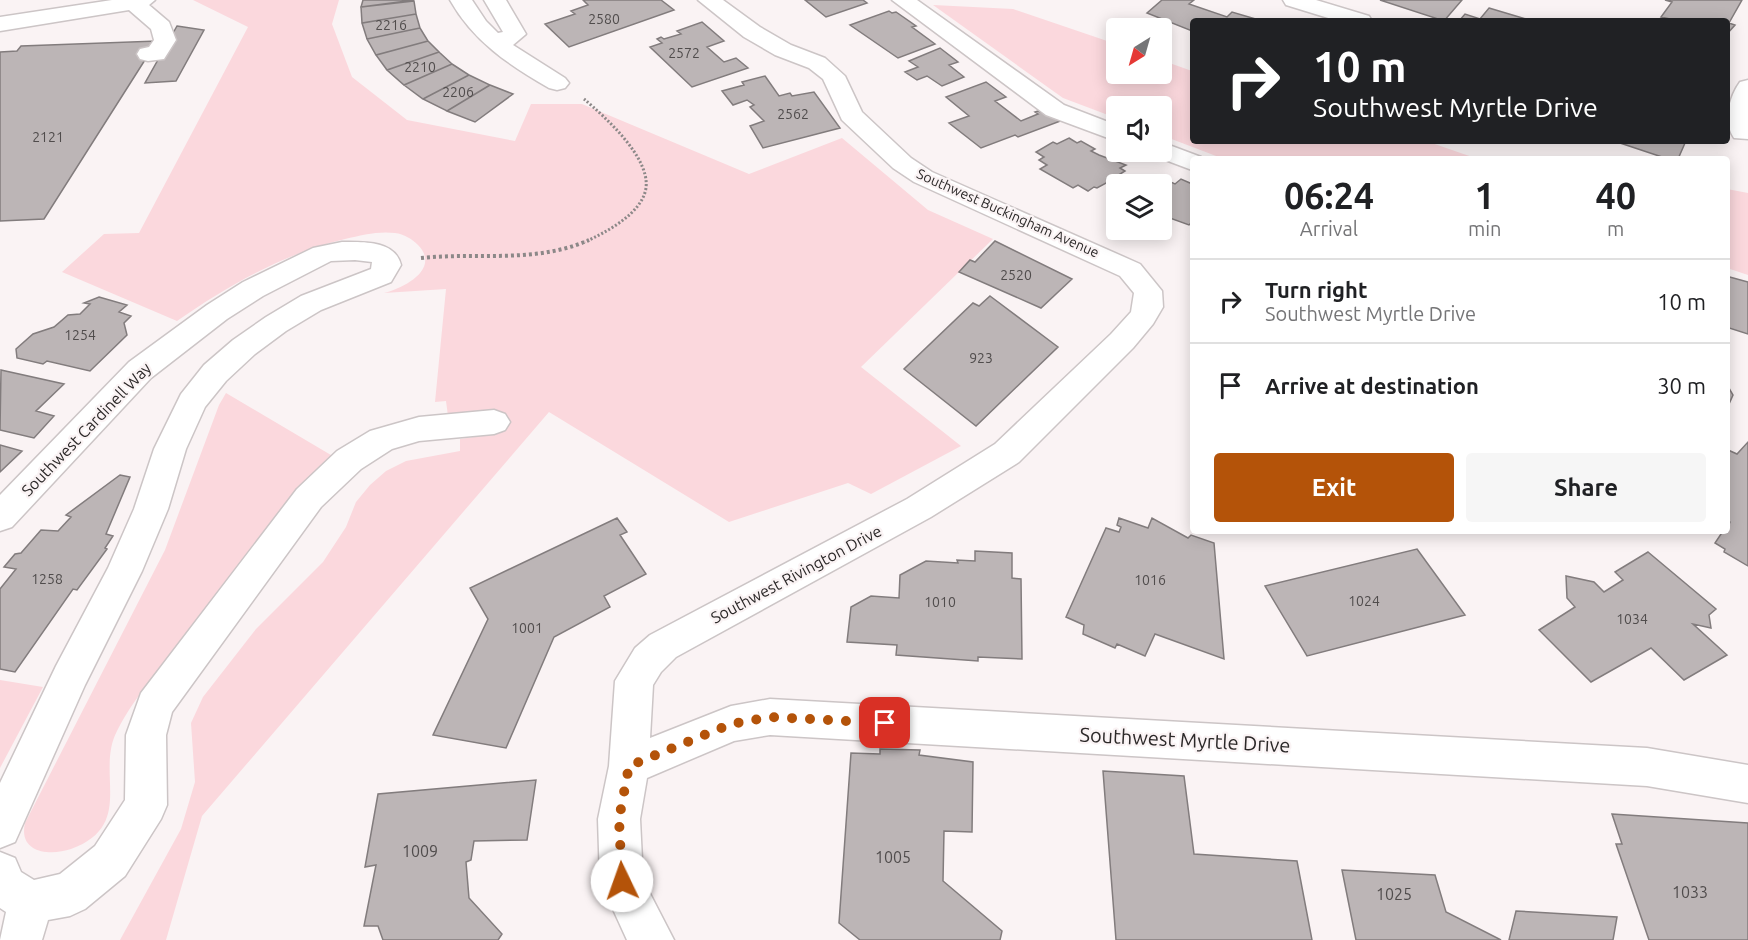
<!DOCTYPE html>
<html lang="en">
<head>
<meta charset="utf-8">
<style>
  :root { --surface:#fff; --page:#f6f6f6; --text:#202124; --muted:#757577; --line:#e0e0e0; --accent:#b45309 }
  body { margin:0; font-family:Ubuntu,sans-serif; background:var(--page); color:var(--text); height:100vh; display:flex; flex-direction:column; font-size:22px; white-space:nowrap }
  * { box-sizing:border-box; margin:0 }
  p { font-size:20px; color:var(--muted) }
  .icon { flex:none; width:33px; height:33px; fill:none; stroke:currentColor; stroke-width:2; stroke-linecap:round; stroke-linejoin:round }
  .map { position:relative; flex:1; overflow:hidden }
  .drawer { position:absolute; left:1190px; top:156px; width:540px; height:378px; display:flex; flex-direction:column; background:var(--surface); border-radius:6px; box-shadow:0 3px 15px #0003 }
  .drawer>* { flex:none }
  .banner { position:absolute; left:1190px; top:18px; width:540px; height:126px; border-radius:6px; box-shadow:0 3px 15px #0003; background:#202124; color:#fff; overflow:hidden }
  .needle { width:39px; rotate:217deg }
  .fabs { position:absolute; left:1106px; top:18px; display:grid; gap:12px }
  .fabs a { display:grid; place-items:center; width:66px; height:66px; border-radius:6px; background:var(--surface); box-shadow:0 3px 15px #0003; font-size:30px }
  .pin { position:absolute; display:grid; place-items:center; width:51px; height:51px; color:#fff; margin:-26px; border-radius:12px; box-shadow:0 3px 9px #0006 }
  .me { position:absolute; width:66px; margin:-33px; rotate:357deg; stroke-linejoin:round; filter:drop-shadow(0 0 4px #0008) }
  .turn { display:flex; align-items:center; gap:21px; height:126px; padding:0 24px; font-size:27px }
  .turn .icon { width:78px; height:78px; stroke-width:2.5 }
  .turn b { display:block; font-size:42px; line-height:51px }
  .eta { display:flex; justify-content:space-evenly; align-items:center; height:102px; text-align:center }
  .eta b { font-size:36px; font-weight:600; line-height:42px }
  .action { display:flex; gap:12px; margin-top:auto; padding:12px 24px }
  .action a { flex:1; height:69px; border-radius:6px; background:var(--accent); color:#fff; font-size:24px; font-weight:600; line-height:69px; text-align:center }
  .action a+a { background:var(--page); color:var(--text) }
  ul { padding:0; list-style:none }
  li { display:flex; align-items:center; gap:18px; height:84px; padding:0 24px; border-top:2px solid var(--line) }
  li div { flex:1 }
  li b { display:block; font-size:22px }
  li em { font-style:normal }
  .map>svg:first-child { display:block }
</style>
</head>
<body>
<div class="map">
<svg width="1748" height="940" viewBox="0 0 1748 940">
  <rect width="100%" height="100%" fill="#faf3f4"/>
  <!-- green -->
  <path fill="#fbd8dd" d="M193,0H339L332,24L352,77L407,120L515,141L531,104H582L749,174L842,138L928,210L993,239L861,367L961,446L871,494L848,483L729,522L549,412L202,816L166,940H120L181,829L195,782L191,723L203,697L256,629L323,562L346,527L356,502L370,485L386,471L406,461L460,451V439L495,434L448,416L446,401L435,402L446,289L384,293C404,288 441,269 418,245C412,239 404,234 395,233C378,231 362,235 345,239C283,254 229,285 177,321L62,272L104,234L139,233L248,27Z
    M933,5L1013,9L1116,44V74H1161V60L1192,71V141H1426L1478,159H1224L1161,135V106H1116V118L1063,98Z
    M1727,189L1748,193V275L1727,268Z
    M226,393L336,458C290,514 243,570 197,627C169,659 136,693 117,731C95,773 136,825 71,849C50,856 18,853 25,823L165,550L219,405Z
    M0,680L43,687L0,768Z"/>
  <!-- building -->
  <path fill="#bcb5b6" stroke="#827c7d" stroke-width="1.5" d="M363,0H414L361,7Z
    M583,0H661L674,10L569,47L545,24L575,14L571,11L588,5Z
    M805,0H863L867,3L826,17Z
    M1162,0H1194L1189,4L1227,17L1232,12L1259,20L1192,21V31L1147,13Z
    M1380,0H1462L1444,21Z
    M1665,0H1742L1729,23L1735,25L1726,35V21H1679L1661,17L1672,2Z
    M414,1L416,14L362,23L361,7Z
    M1489,8L1526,19L1525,21H1459L1465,14L1480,19Z
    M889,11L892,13L896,12L916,26L912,27L935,44L898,58L850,25Z
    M416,14L420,28L367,39L362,23Z
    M702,22L724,41L707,47L724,62L736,58L748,68L692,87L650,47L662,43L657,39L661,37L664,39L681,34L677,31Z
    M177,26L204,30L176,81L145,83Z
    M420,28L428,41L376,55L367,39Z
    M157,41L44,219L0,221V52L17,51L21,46Z
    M428,41L439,52L387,70L376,55Z
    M940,48L958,62L949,65L964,77L942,86L927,76L917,80L905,72L918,67L909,61Z
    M439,52L452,64L404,85L387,70Z
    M452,64L469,75L423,99L404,85Z
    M469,75L490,85L447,111L423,99Z
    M765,76L779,96L790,93L792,96L814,92L840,128L763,148L750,126L764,121L750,107L754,105L747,100L733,105L722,91L744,85L742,82Z
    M986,82L1006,97L995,101L1021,121L1038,114L1035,112L1038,111L1063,120L1018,137L1015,135L981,148L949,123L969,116L946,97Z
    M490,85L513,94L475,122L447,111Z
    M1069,138L1077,143L1081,141L1095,149L1091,151L1099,155L1126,165L1120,168L1125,171L1114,178L1111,177L1107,179L1110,181L1097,188L1094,187L1088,191L1078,185L1073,188L1040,169L1047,165L1039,160L1044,157L1036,152L1053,142L1057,144Z
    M1614,141H1678L1685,143L1678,159H1668Z
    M1157,176L1175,184L1181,179L1190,183L1192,181V222L1189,225L1170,218L1161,221V184H1145Z
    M995,241L1072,279L1041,308L959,272L970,260L975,262Z
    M1726,276L1748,282V334L1726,327Z
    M990,296L1058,347L976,426L904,369L973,303L979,306Z
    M99,297L127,305L119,312L131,316L124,323L127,335L90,371L47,361L43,364L17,358L16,349L33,334L54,327L68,315L80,314L90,304L84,303Z
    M1,370L64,384L36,411L54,416L34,438L0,430Z
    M1726,383L1733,395L1729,404H1726Z
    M1748,442V566L1724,552L1725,549L1715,543L1723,531H1726L1730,522L1726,520V452L1728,450L1737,454Z
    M0,445L22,451L0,472Z
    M120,475L130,477L106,534L113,536L105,548L107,549L77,590L73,589L15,672L0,669V589L16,569L4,567L15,554L21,553L41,530L58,531L71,517L66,515Z
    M617,518L627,532L620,535L646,574L604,596L610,607L554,637L506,748L433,735L488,619L470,588Z
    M1119,518L1148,528L1152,518L1188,538L1191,535L1214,543L1224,659L1155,634L1145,656L1117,644L1115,648L1083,634L1084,625L1066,617L1106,528L1119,532L1121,527L1117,525Z
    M1417,549L1465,615L1307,656L1265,586Z
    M975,551L1012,553V578L1021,579L1022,659L978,657V661L896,655L897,645L847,642L851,607L871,596L899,598L900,575L926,561L958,563L957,560L975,561Z
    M1648,552L1716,609L1709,615L1711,628L1693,624L1727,655L1684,680L1651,648L1591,682L1539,630L1575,607L1567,598L1566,576L1594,582L1604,592L1623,580L1615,572Z
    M880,749L920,750L919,755L973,762L972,832L944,831L943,881L1002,931L1000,940H860L839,923L851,753L880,754Z
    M1103,771L1184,776L1194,854L1297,861L1312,940H1116Z
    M536,780L527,840L474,841L471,860L466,862L469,898L502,934L498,940H383L378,926H364L376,865L365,867L378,794Z
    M1612,814L1748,823V940H1649L1616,844H1622Z
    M1342,870L1435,875L1446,912L1501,940H1356Z
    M1516,911L1617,917L1613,940H1509Z"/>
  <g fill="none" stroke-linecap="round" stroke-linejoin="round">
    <defs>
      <path id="minor" d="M112,0H155L149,5L169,22L176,40L164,59L148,61L140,59L137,54L140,49L149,47L154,40L151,29L129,10L0,31V17Z
        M450,0H472L486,21L498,33L503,32L484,0H506L526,34L513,45L565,78L569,83L565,88L557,90L549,88C509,65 473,41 450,0Z
        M698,0H723L760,27L791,45L825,58L845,76L862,112L911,158L932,172L1140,264L1162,291L1163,307L1153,324L1133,348L1019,462L931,517L676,657L661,672L653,685L650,738L731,706L770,699L1647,748L1748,765V803L1647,786L770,735L734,741L647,778L640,819L643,880L674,940H627L600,881L598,819L609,766L615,681L635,648L650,635L907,499L995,444L1111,334L1131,312L1134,293L1120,276L914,182L893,168L842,120L823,79L809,68L775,55L744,37Z
        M892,0H917L1064,105L1116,125V141L1046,115Z
        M1283,0H1316L1369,16L1372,21H1338L1286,5Z
        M1748,80V139L1734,138C1723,122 1729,97 1740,82Z
        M1161,142L1201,157L1203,159H1192V170L1152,155L1149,152H1161Z
        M342,242C363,242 395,240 401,265L391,282L321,310L286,331L255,354L226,381L205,407L186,449L168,509L142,571L85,685L15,842L0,848V783L56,666L108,568L134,509L154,449L181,394L204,365L233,340L266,317L301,296L371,269L372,262L355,260L331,261L263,296L227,319L151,378L12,527L0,531V495L129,362L207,305L243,282L313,248Z
        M494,410L505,414L510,422L505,430L494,434L419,441L392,449L361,469L321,507L172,712L166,735L167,805L161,819L125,876L85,909L70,916L48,920L42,940H0L6,912L0,908V852L15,858L21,872L34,880L60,874L95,846L125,800L126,735L141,693L297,489L337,451L370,431L419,417Z"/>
    </defs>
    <!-- minor casing -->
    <use href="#minor" stroke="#ccc5c6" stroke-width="3"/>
    <!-- path-far1 -->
    <path stroke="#8c8888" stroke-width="3" stroke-dasharray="2 2" stroke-linecap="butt" d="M584,99C605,117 650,157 646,188C642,214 606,232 585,242"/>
    <!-- path -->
    <path stroke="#8c8888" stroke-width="4" stroke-dasharray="3 3" stroke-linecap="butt" d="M421,258C477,252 535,264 589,240"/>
    <!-- minor -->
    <use href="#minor" fill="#fff" fill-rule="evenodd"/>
  </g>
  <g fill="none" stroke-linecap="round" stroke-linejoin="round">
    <!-- route -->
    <path stroke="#b45309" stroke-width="10" stroke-dasharray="0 18" d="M622,881L619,819L629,766L731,724L770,717L885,723"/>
  </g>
  <g text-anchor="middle" stroke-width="4.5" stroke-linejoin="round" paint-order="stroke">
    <!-- number labels -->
    <g font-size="14" fill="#504c4c">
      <text x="604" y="24">2580</text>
      <text x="391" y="30">2216</text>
      <text x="684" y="58">2572</text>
      <text x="420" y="72">2210</text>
      <text x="458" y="97">2206</text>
      <text x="793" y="119">2562</text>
      <text x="48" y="142">2121</text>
      <text x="1016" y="280">2520</text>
      <text x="80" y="340">1254</text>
      <text x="981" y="363">923</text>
      <text x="47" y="584">1258</text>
      <text x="1150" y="585">1016</text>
      <text x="1364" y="606">1024</text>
      <text x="940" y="607">1010</text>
      <text x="1632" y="624">1034</text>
      <text x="527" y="633">1001</text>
    </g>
    <!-- far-street labels -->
    <g font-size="14" fill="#2c2929" stroke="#faf3f4">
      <text transform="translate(1008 213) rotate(24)" y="5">Southwest Buckingham Avenue</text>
    </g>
    <!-- street labels -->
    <g font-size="16" fill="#2c2929" stroke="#faf3f4">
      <text transform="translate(86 429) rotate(-46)" y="6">Southwest Cardinell Way</text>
      <text transform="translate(796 574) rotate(-28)" y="6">Southwest Rivington Drive</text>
    </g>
    <!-- near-number labels -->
    <g font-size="16" fill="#504c4c">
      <text x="420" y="857">1009</text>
      <text x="893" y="863">1005</text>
      <text x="1690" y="898">1033</text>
      <text x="1394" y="900">1025</text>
    </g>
    <!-- near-street labels -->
    <g font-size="20" fill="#2c2929" stroke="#faf3f4">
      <text transform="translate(1185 740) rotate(3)" y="7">Southwest Myrtle Drive</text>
    </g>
  </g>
</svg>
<div class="fabs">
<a><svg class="needle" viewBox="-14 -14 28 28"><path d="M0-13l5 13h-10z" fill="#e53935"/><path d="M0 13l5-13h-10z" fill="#757577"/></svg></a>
<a><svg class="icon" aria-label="sound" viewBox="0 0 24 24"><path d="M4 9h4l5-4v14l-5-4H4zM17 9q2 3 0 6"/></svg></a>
<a><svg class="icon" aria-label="layers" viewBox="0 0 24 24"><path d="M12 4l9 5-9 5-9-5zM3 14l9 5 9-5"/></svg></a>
</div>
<div class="pin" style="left:885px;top:723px;background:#d93025"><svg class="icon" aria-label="arrive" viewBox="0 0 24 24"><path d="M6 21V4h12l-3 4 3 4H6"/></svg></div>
<svg class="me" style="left:622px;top:881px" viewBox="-20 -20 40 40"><circle r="19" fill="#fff"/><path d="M0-13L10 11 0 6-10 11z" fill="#b45309"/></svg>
<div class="banner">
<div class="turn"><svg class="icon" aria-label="right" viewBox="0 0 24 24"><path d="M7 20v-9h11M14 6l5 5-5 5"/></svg><div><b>10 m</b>Southwest Myrtle Drive</div></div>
</div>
<section class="drawer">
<div class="eta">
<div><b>06:24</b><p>Arrival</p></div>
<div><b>1</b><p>min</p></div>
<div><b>40</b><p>m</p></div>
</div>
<ul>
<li><svg class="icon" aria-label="right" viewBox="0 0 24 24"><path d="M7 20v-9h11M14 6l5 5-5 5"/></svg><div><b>Turn right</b><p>Southwest Myrtle Drive</p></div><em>10 m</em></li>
<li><svg class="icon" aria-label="arrive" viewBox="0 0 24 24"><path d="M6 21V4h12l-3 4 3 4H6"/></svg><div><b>Arrive at destination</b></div><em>30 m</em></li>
</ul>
<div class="action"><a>Exit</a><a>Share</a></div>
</section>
</div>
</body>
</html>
